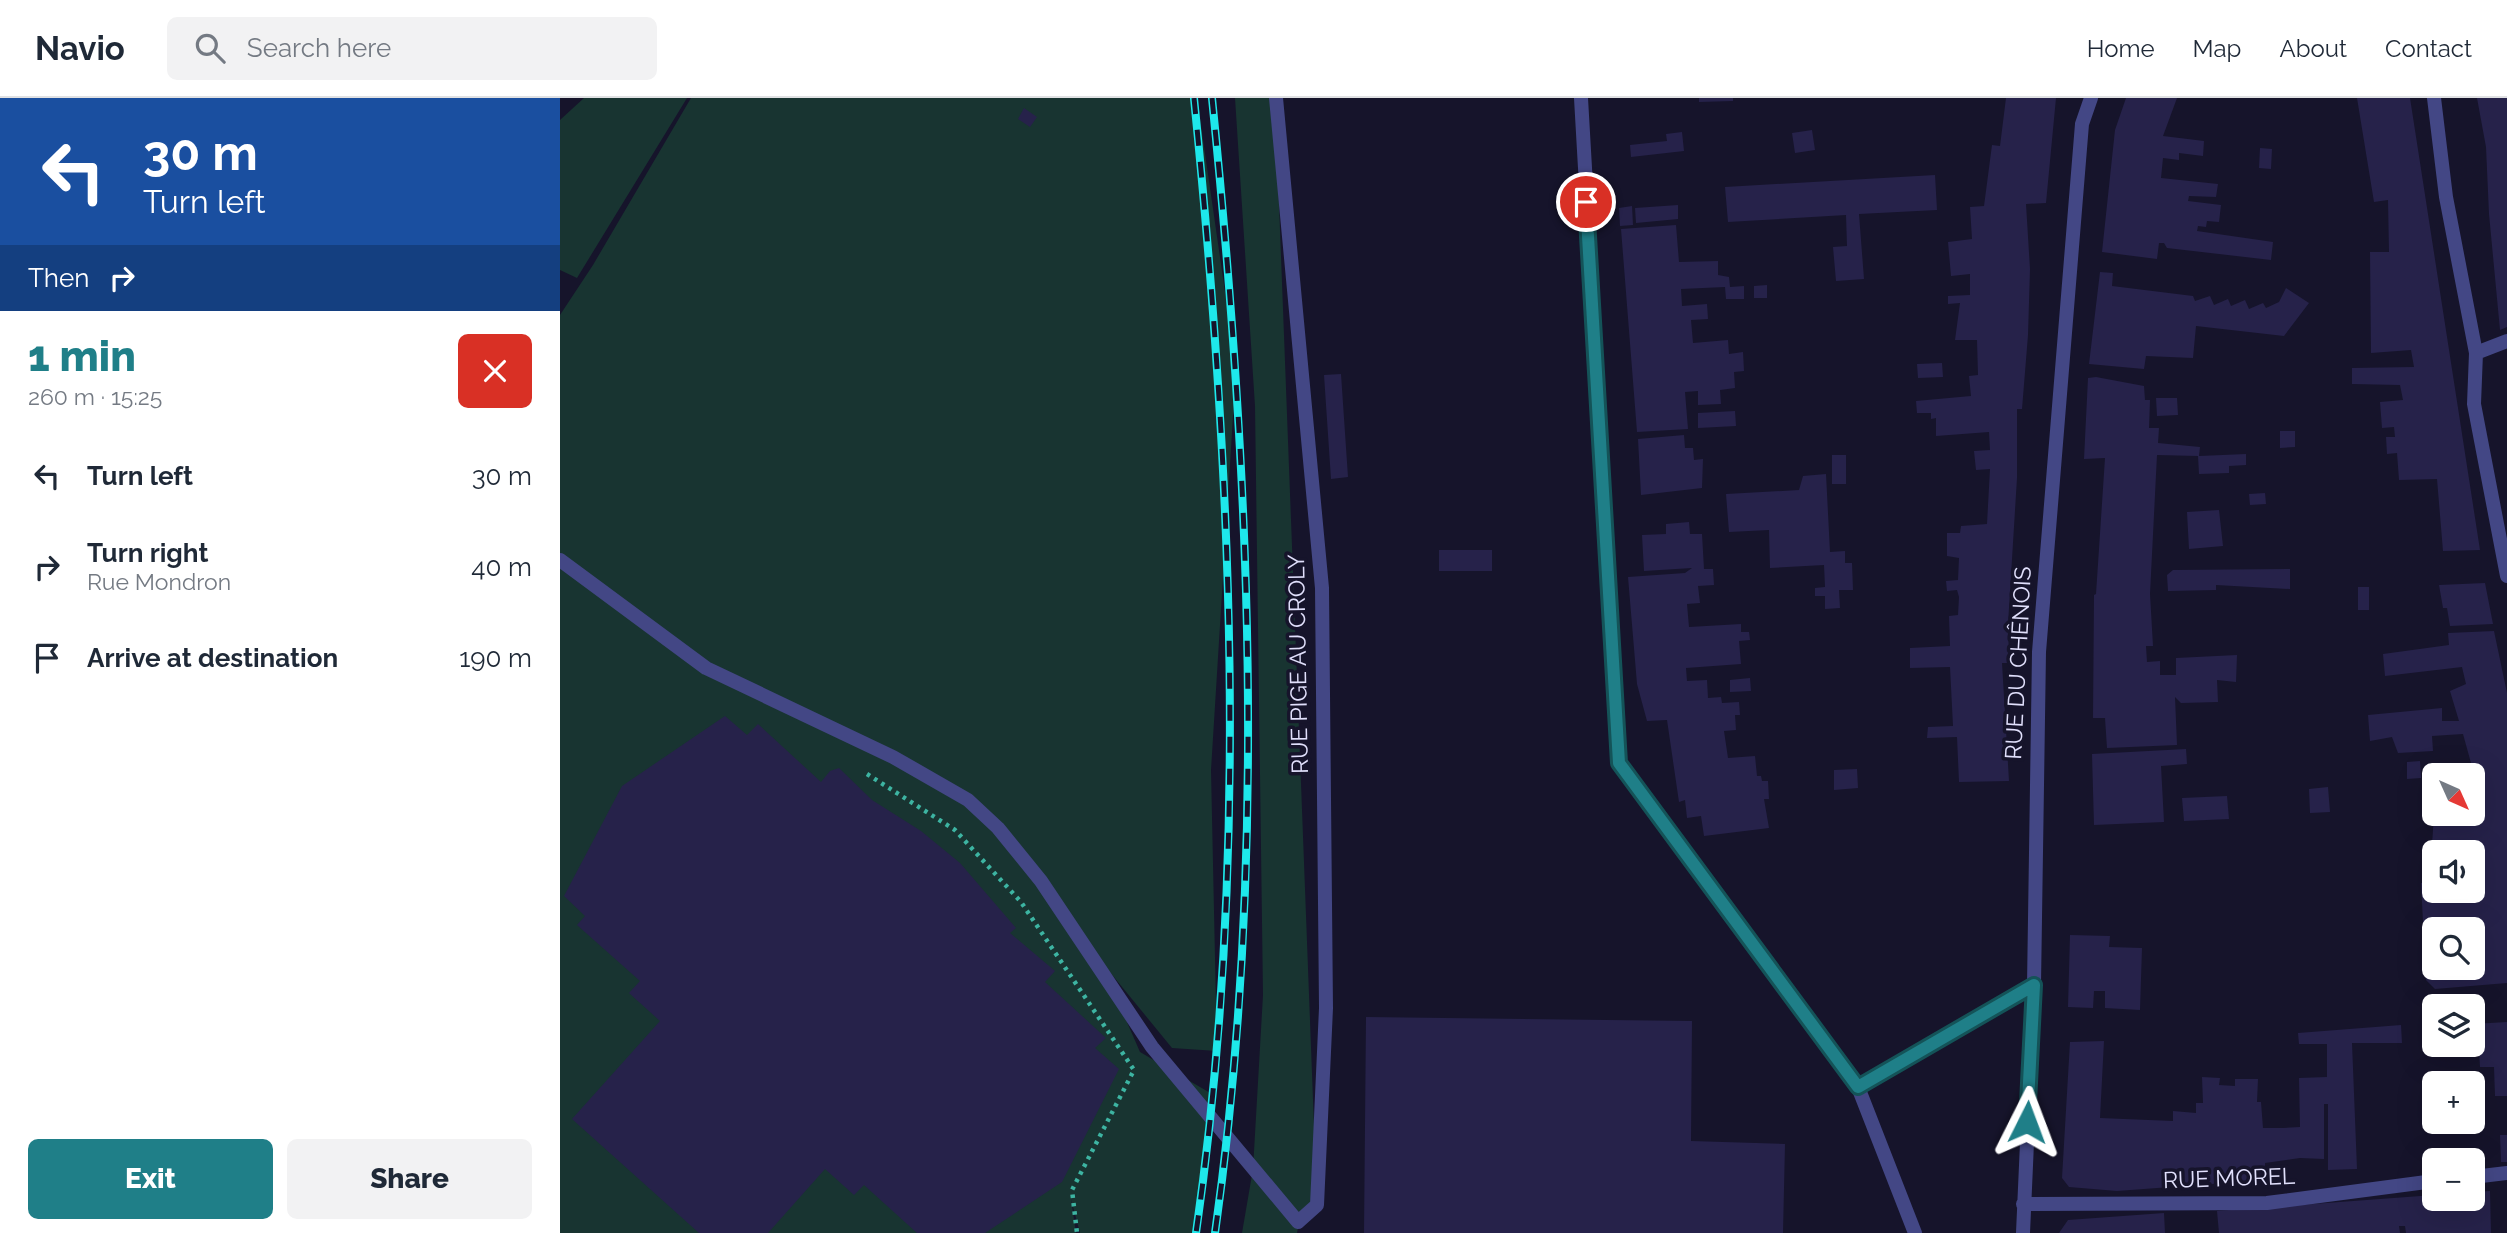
<!DOCTYPE html>
<html lang="en">
<head>
<meta charset="utf-8">
<style>
  :root { --surface:#fff; --page:#f2f2f3; --text:#1f2937; --muted:#747a83; --line:#e0e1e3; --accent:#1f7f88 }
  body { margin:0; font-family:Raleway,sans-serif; background:var(--page); color:var(--text); height:100vh; display:flex; flex-direction:column; font-size:26px; white-space:nowrap }
  * { box-sizing:border-box; margin:0 }
  p { font-size:23px; color:var(--muted) }
  .icon { flex:none; width:38px; height:38px; fill:none; stroke:currentColor; stroke-width:2; stroke-linecap:round; stroke-linejoin:round }
  .map { position:relative; flex:1; overflow:hidden }
  .details { display:flex; flex-direction:column; background:var(--surface); width:560px }
  .details>* { flex:none }
  .guide { background:#1a4fa0; color:#fff; overflow:hidden }
  .needle { width:46px; rotate:135deg }
  .buttons { position:absolute; left:1862px; top:665px; display:grid; gap:14px }
  .buttons a { display:grid; place-items:center; width:63px; height:63px; border-radius:10px; background:var(--surface); box-shadow:0 7px 28px #0002; font-size:35px }
  .pin { position:absolute; display:grid; place-items:center; width:60px; height:60px; color:#fff; margin:-30px; border:4px solid #fff; border-radius:50%; box-shadow:0 2px 7px #0007 }
  .me { position:absolute; width:77px; margin:-38px; rotate:3deg; stroke-linejoin:round; filter:drop-shadow(0 0 5px #0008) }
  .turn { display:flex; align-items:center; gap:24px; height:147px; padding:0 28px; font-size:32px }
  .turn .icon { width:91px; height:91px; stroke-width:2.5 }
  .turn b { display:block; font-size:49px; line-height:60px }
  .then { display:flex; align-items:center; height:66px; padding:0 28px; background:#0003; gap:14px; font-size:26px }
  .round { display:grid; place-items:center; flex:none; width:74px; height:74px; border-radius:10px; background:var(--page) }
  .overview { display:flex; align-items:center; justify-content:space-between; height:119px; padding:0 28px }
  h1 { font-size:42px; font-weight:800; line-height:52px; color:var(--accent) }
  .button { display:flex; gap:14px; margin-top:auto; padding:14px 28px }
  .button a { flex:1; height:80px; border-radius:10px; background:var(--accent); color:#fff; font-size:28px; font-weight:800; line-height:80px; text-align:center }
  .button a+a { background:var(--page); color:var(--text) }
  ul { padding:0; list-style:none }
  li { display:flex; align-items:center; gap:21px; height:91px; padding:0 28px }
  li div { flex:1 }
  li b { display:block; font-size:26px }
  li em { font-style:normal }
  header { display:flex; align-items:center; gap:42px; box-sizing:border-box; height:98px; padding:0 35px; background:var(--surface); border-bottom:2px solid var(--line) }
  header strong { font-size:33px }
  nav { display:flex; gap:38px; margin-inline-start:auto; font-size:24px }
  .search { width:490px; height:63px; background:var(--page); display:flex; align-items:center; gap:18px; box-sizing:border-box; padding:0 24px; border-radius:10px; color:var(--muted); font-size:26px }
  main { display:flex; flex:1; min-height:0 }
  .map>svg:first-child { display:block }
</style>
</head>
<body>
<header>
<strong>Navio</strong>
<div class="search"><svg class="icon" aria-label="search" viewBox="0 0 24 24"><circle cx="10" cy="10" r="6"/><path d="M15 15l6 6"/></svg>Search here</div>
<nav><a>Home</a><a>Map</a><a>About</a><a>Contact</a></nav>
</header>
<main>
<section class="details">
<div class="guide">
<div class="turn"><svg class="icon" aria-label="left" viewBox="0 0 24 24"><path d="M17 20v-9H6M10 6l-5 5 5 5"/></svg><div><b>30 m</b>Turn left</div></div>
<div class="then">Then<svg class="icon" aria-label="right" viewBox="0 0 24 24"><path d="M7 20v-9h11M14 6l5 5-5 5"/></svg></div>
</div>
<div class="overview"><div><h1>1 min</h1><p>260 m · 15:25</p></div><a class="round" style="background:#d93025;color:#fff"><svg class="icon" aria-label="close" viewBox="0 0 24 24"><path d="M6 6l12 12M18 6L6 18"/></svg></a></div>
<ul>
<li><svg class="icon" aria-label="left" viewBox="0 0 24 24"><path d="M17 20v-9H6M10 6l-5 5 5 5"/></svg><div><b>Turn left</b></div><em>30 m</em></li>
<li><svg class="icon" aria-label="right" viewBox="0 0 24 24"><path d="M7 20v-9h11M14 6l5 5-5 5"/></svg><div><b>Turn right</b><p>Rue Mondron</p></div><em>40 m</em></li>
<li><svg class="icon" aria-label="arrive" viewBox="0 0 24 24"><path d="M6 21V4h12l-3 4 3 4H6"/></svg><div><b>Arrive at destination</b></div><em>190 m</em></li>
</ul>
<div class="button"><a>Exit</a><a>Share</a></div>
</section>
<div class="map">
<svg width="1947" height="1135" viewBox="0 0 1947 1135">
  <rect width="100%" height="100%" fill="#16142b"/>
  <!-- green -->
  <path fill="#183431" d="M24,0H127L17,180L0,172V22Z
    M131,0H637L676,270L651,672L657,953L612,950L540,862L580,954L652,996L634,1135H520L511,1101L516,1135H0V217L33,167Z
    M675,0H715L757,1107L739,1124L737,1135H682L693,1071L703,897L695,308Z"/>
  <!-- building -->
  <path fill="#26224a" fill-rule="evenodd" d="M1139,0H1173V3L1139,4Z
    M1446,0H1496L1486,105L1466,106L1470,171L1468,237L1462,311H1457V380L1448,526L1449,565H1442L1449,683L1399,684L1397,639L1367,640L1368,629L1393,628L1390,569L1350,570V550L1390,548L1389,518L1398,517L1399,499L1397,492L1387,493L1386,483L1398,482L1399,460L1387,458V435H1400L1401,428L1427,426L1430,371L1416,372L1414,353L1430,352L1429,334L1376,338V320L1371,321V315H1357L1356,303L1411,298L1409,278L1418,277L1417,242H1395L1400,205L1388,206V198L1410,197V176L1391,178L1388,144L1412,141L1410,109L1424,108L1432,47L1440,48Z
    M1566,0H1617L1603,38L1644,43L1643,58L1619,55V62L1603,60L1601,80L1658,86L1656,99L1629,98L1628,103L1661,107L1659,124L1647,123L1646,129L1638,128L1637,133L1713,144L1711,162L1607,150L1604,145H1599L1597,161L1542,154L1555,32Z
    M1797,0H1850L1920,452L1883,453L1877,381L1839,382L1837,355L1827,356L1826,339H1835L1834,329L1822,330L1820,304L1843,302L1840,287L1792,286V270L1854,269L1851,252L1811,255L1810,154H1829L1828,102L1814,104Z
    M1917,0H1947V229L1940,232L1929,116L1926,49Z
    M464,10L477,19L470,29L458,21Z
    M1252,32L1255,52L1235,55L1232,35Z
    M1122,34L1124,53L1071,59L1070,47L1107,43L1106,36Z
    M1700,50L1712,51L1711,71L1699,70Z
    M1375,77L1377,112L1299,116L1304,181L1276,183L1273,149L1287,148L1286,117L1168,124L1165,89Z
    M1118,107V121L1076,125L1075,110Z
    M1072,108L1073,127L1060,128L1059,110Z
    M1116,127L1119,164L1158,163V177L1169,179L1170,189L1184,188V201H1166L1165,189L1121,191L1122,208L1147,206L1148,221L1131,222L1133,245L1168,242L1169,256L1183,254L1184,273L1174,274L1175,290L1160,292L1161,306L1138,307V293L1125,294L1128,331L1077,334L1061,131Z
    M1540,174L1553,175L1552,188L1633,198L1635,203L1650,198L1654,207L1668,201L1671,208L1685,202L1689,211L1703,205L1706,210L1719,204L1726,190L1749,205L1724,238L1636,228L1633,260L1586,258L1584,271L1529,266Z
    M1207,187V200H1194V188Z
    M1382,265L1383,279L1358,280L1357,266Z
    M781,276L788,379L771,381L764,277Z
    M1536,279L1584,288L1585,302H1590L1589,330H1599L1598,345L1640,349L1639,358L1686,356V367L1669,368V375L1639,376L1638,358L1597,357L1590,496L1593,548H1586L1587,564L1600,563V577H1616V560L1677,557L1676,584L1657,582L1658,604L1621,605L1615,599L1617,647L1547,650L1545,620H1533L1534,497L1536,496L1545,360L1524,361L1528,280Z
    M1596,300H1617L1618,317L1597,318Z
    M1175,313L1176,328L1138,330V315Z
    M1720,333H1735V349L1720,350Z
    M1124,337L1125,350H1133L1134,362L1143,361L1142,390L1081,397L1078,341Z
    M1272,357H1286V386H1272Z
    M1266,376L1270,454L1285,453V465H1292L1293,492H1279L1280,510L1265,511V498H1255V490L1265,489L1264,467L1210,470L1209,432L1169,434L1166,396L1239,392L1243,378Z
    M1705,395L1706,406L1690,407L1689,396Z
    M1659,412L1663,448L1629,451L1627,414Z
    M1129,424L1130,436H1142L1144,471H1153L1154,487L1138,488L1140,505L1127,506L1129,529L1181,526V534H1189L1190,542L1179,543L1181,566L1126,570L1127,583L1147,582L1148,600L1161,599L1162,605L1179,604L1180,617H1175L1176,632L1164,633L1168,660L1195,658L1197,678H1201L1202,683H1208L1209,701H1204L1209,730L1144,738L1141,718L1127,720L1125,702L1119,704L1107,622L1087,623L1077,586L1068,479L1125,475L1132,470L1084,473L1082,437L1106,436V426Z
    M879,452H932V473H879Z
    M1730,471V491L1656,487V492L1608,493L1607,477L1613,472Z
    M1925,485L1933,526L1890,528L1887,510H1883L1879,487Z
    M1798,489H1809V512H1798Z
    M1934,533L1947,595V885L1875,891L1866,882L1861,785L1874,784V793H1913V754H1894L1893,747H1872L1874,716H1913V710L1924,707L1917,682L1913,684V677H1903L1900,669L1911,665L1903,636L1872,638L1873,653L1838,655L1832,639L1810,643L1808,617L1882,610V623H1899L1890,593L1906,586L1902,569L1825,578L1823,556L1889,547L1888,535ZM1874,831H1913V870H1874Z
    M1190,580L1191,593L1170,594V582Z
    M165,618L187,637L198,626L261,684L270,673L279,670L312,702L361,733L400,765L456,830L450,835L495,873L485,884L546,940L535,950L559,971L502,1084L425,1135H357L304,1087L294,1097L265,1071L208,1135H139L12,1021L100,923L69,895L80,883L17,827L25,818L4,798L62,688Z
    M1626,651L1627,666L1601,668L1604,724L1534,727L1532,656Z
    M1860,663L1861,680L1847,681V664Z
    M1297,671L1298,690L1274,692V672Z
    M1768,689L1770,714L1750,715L1749,691Z
    M1667,698L1669,721L1624,723L1622,700Z
    M1510,837L1550,838L1549,849L1582,850L1580,912L1545,910V893H1534L1533,910L1508,909Z
    M806,919L1132,923L1131,1043L1225,1046L1223,1135H804Z
    M1947,924V998H1935L1934,969H1920L1918,937L1913,940V926Z
    M1841,927L1842,945H1792L1797,1071L1768,1072V1006H1764V1061L1740,1060L1705,1065V1082L1557,1093L1509,1089L1502,1080L1510,944L1544,943L1540,1020L1613,1023V1013L1636,1015V1005H1643L1642,979L1660,980L1659,987L1675,988V981H1698L1697,1004H1701L1703,1030H1723L1740,1029L1739,980L1767,979V946H1739L1738,935Z
    M1940,1037H1947V1064H1941Z
    M1930,1093L1931,1135H1846L1845,1128H1839L1840,1135H1659L1657,1113L1874,1097V1101H1913V1094Z
    M1604,1115L1605,1135H1499L1508,1122Z"/>
  <g fill="none" stroke-linecap="round" stroke-linejoin="round">
    <!-- path -->
    <path stroke="#3db4a2" stroke-width="4.5" stroke-dasharray="3.5 5" stroke-linecap="butt" d="M307,676L395,732L461,804L574,972L512,1092L517,1135"/>
    <!-- minor -->
    <path stroke="#434785" stroke-width="14" d="M1021,0L1059,665L1298,989L1355,1135
      M1874,0L1886,99L1916,255L1914,306L1947,478
      M1916,255L1947,243
      M0,462L146,570L333,659L408,702L438,730L481,783L592,949L738,1124L757,1107L766,910L762,490L716,0
      M1298,989L1474,887
      M1913,1079L1947,1075
      M1463,1106L1707,1105L1874,1083
      M1463,1135L1474,887L1479,554L1522,26L1531,0"/>
    <defs>
      <path id="rail" d="M634,0C672,377 690,759 636,1135
        M652,0C690,376 708,760 655,1135"/>
    </defs>
    <!-- rail casing -->
    <use href="#rail" stroke="#1ee8eb" stroke-width="8"/>
    <!-- rail -->
    <use href="#rail" stroke="#16142b" stroke-width="5" stroke-dasharray="16" stroke-linecap="butt"/>
  </g>
  <g fill="none" stroke-linecap="round" stroke-linejoin="round">
    <defs>
      <path id="route" d="M1026,104L1059,665L1298,989L1474,887L1467,1024"/>
    </defs>
    <!-- route casing -->
    <use href="#route" stroke="#145358" stroke-width="18"/>
    <!-- route -->
    <use href="#route" stroke="#1f7f88" stroke-width="12"/>
  </g>
  <g text-anchor="middle" stroke-width="7" stroke-linejoin="round" paint-order="stroke">
    <!-- street labels -->
    <g font-size="23" fill="#e1e0fc" stroke="#16142b">
      <text transform="translate(1458 565) rotate(-87)" y="8">RUE DU CHÊNOIS</text>
      <text transform="translate(738 566) rotate(-91)" y="8">RUE PIGE AU CROLY</text>
      <text transform="translate(1669 1080) rotate(-2)" y="8">RUE MOREL</text>
    </g>
  </g>
</svg>
<div class="buttons">
<a><svg class="needle" viewBox="-14 -14 28 28"><path d="M0-13l5 13h-10z" fill="#e53935"/><path d="M0 13l5-13h-10z" fill="#747a83"/></svg></a>
<a><svg class="icon" aria-label="sound" viewBox="0 0 24 24"><path d="M4 9h4l5-4v14l-5-4H4zM17 9q2 3 0 6"/></svg></a>
<a><svg class="icon" aria-label="search" viewBox="0 0 24 24"><circle cx="10" cy="10" r="6"/><path d="M15 15l6 6"/></svg></a>
<a><svg class="icon" aria-label="layers" viewBox="0 0 24 24"><path d="M12 4l9 5-9 5-9-5zM3 14l9 5 9-5"/></svg></a>
<a>+</a>
<a>−</a>
</div>
<div class="pin" style="left:1026px;top:104px;background:#d93025"><svg class="icon" aria-label="arrive" viewBox="0 0 24 24"><path d="M6 21V4h12l-3 4 3 4H6"/></svg></div>
<svg class="me" style="left:1467px;top:1024px" viewBox="-20 -20 40 40"><path d="M0-17L14 15 0 8-14 15z" fill="#1f7f88" stroke="#fff" stroke-width="4"/></svg>
</div>
</main>
</body>
</html>
